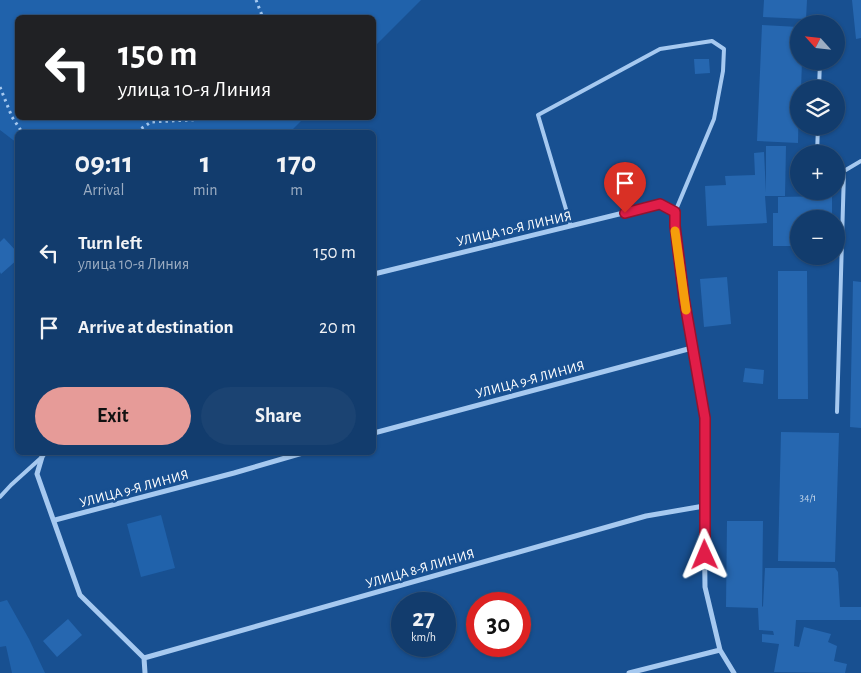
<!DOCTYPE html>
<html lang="en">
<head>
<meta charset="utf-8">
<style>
  :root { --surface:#123c6d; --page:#1b4372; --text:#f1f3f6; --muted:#9cadc2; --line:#315680; --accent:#e69b98 }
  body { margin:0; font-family:"Alegreya Sans",sans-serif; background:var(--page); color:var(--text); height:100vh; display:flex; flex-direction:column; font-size:19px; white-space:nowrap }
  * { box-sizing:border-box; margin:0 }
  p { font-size:16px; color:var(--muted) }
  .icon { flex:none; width:28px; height:28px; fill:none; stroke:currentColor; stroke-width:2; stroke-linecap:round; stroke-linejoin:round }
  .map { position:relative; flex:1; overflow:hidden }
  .side { position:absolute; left:15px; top:130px; width:361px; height:325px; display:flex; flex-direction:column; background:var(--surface); border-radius:8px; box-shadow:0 1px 4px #0004,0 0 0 1px var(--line) }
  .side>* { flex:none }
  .banner { position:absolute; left:15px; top:15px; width:361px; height:105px; border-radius:8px; box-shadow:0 1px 4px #0004,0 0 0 1px var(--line); background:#202124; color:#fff; overflow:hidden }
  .needle { width:32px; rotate:297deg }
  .fabs { position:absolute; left:790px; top:15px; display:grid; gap:10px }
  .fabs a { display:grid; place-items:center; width:55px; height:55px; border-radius:50%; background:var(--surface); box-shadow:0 1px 4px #0004,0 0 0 1px var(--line); font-size:25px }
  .speed { position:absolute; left:391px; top:592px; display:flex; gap:10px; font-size:25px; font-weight:700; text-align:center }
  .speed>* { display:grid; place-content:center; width:65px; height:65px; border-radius:50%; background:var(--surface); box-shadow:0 1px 4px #0004,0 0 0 1px var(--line); line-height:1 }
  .speed small { font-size:12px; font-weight:400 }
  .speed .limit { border:8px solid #d22; background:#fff; color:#111 }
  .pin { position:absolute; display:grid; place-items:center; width:42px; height:42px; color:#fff; margin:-51px -21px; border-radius:50% 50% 50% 0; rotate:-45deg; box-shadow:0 0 5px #0007 }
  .pin .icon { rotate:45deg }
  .me { position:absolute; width:55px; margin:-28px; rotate:359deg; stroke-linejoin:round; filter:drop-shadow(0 0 4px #0008) }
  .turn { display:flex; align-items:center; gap:18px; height:105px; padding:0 20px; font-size:22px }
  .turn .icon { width:65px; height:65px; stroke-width:2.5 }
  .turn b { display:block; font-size:35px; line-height:42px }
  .eta { display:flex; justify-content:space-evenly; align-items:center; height:85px; text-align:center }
  .eta b { font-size:30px; font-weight:700; line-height:35px }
  .cta { display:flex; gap:10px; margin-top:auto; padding:10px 20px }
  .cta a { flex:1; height:58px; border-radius:30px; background:var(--accent); color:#111; font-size:20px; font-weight:700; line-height:58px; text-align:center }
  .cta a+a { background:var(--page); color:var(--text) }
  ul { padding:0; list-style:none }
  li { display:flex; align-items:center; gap:15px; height:75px; padding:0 20px }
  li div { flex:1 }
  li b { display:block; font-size:19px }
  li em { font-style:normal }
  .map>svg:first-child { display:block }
</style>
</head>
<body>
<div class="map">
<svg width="861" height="673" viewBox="0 0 861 673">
  <rect width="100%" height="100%" fill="#185091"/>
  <!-- green -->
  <path fill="#2062ab" d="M0,0H421L374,47V18H18V118H304L290,132H18L17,143L0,130Z
    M161,515L175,568L141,577L127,524Z
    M7,600L29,639L45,673H12L6,646L0,647V602Z"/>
  <!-- building -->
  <path fill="#2667b0" d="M764,0H807L806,19L763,17Z
    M852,0H861V38L856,39Z
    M762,25L799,27V61H802L801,89H799L798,143L757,141Z
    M694,59H709L710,73L695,74Z
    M766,146H786L785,196H765L767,223L707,226L705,186L726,185L725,176L755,175L754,153L764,152L766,193Z
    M832,196V219H799V246H773V213H778V197Z
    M4,238L18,253V259L1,274L0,272V242Z
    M778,271H807L808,399H778Z
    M727,277L731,324L704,327L700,279Z
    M853,281L861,282V428L850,427Z
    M745,368L764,370L763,384L743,382Z
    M781,432L839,433L835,562L778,561Z
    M727,521H763L762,607L763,606L765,568H835L838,572L840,607H861V620H796L794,646L799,647L804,627L831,634L828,642L837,646L834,661L847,664L845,673L774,672L779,644L762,642V634L774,635L773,631L759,630L758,608L726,607Z
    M68,619L82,635L57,657L43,641Z"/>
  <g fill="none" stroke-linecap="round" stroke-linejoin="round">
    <!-- path -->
    <path stroke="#a6c9f0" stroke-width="3" stroke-dasharray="2.5 4" stroke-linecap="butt" d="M256,0L263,18
      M0,87L12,117L22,132
      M136,132L151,122L210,119L212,118"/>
    <!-- service -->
    <path stroke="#a6c9f0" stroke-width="4" d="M819,89L820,61
      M817,154L818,126
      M836,171H844L861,161
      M571,226L538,115L660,49L712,41L724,49L723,71L714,119L675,212
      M837,412L844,171
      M0,497L11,485L42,457"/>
    <!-- minor -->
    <path stroke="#a6c9f0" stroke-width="5" d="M374,274L660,204L675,212V226L684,298L705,418L704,506L705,587L720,650L734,673
      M374,433L692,348
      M45,452L42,457L37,474L80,595L144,658L145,673
      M55,520L234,473L306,452
      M144,658L646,516L704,506
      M629,673L720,650"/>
  </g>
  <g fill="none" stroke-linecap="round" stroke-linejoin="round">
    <defs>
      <path id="route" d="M625,213L660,204L675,212V226L684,298L705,418V555"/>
    </defs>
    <!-- route casing -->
    <use href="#route" stroke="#92132f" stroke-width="12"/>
    <!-- route -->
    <use href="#route" stroke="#e11d48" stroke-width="9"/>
    <!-- slow -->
    <path stroke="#f59e0b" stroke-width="9" d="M675,231L686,310"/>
  </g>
  <g text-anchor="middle" stroke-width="5" stroke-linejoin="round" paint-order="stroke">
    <!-- number labels -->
    <g font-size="11" fill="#c9d9eb">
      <text x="808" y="501">34/1</text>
    </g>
    <!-- street labels -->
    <g font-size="14" fill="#fff" stroke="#185091">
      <text transform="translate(514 228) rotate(-13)" y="5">УЛИЦА 10-Я ЛИНИЯ</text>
      <text transform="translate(530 379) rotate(-15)" y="5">УЛИЦА 9-Я ЛИНИЯ</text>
      <text transform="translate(134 488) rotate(-15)" y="5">УЛИЦА 9-Я ЛИНИЯ</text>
      <text transform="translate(420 568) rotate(-16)" y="5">УЛИЦА 8-Я ЛИНИЯ</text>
    </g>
  </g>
</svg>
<div class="fabs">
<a><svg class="needle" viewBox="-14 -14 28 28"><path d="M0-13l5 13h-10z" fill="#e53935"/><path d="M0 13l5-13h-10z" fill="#9cadc2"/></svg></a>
<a><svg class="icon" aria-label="layers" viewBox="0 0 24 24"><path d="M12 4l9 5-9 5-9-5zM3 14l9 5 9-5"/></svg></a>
<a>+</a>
<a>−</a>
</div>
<div class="speed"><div>27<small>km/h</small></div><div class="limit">30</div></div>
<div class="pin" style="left:625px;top:213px;background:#d93025"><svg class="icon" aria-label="arrive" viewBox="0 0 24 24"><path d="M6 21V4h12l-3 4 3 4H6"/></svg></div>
<svg class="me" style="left:705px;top:555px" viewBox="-20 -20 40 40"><path d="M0-17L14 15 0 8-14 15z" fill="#e11d48" stroke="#fff" stroke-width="4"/></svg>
<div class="banner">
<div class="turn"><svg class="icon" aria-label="left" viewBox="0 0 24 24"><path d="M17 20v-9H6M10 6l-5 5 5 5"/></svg><div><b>150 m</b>улица 10-я Линия</div></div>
</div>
<section class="side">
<div class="eta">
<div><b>09:11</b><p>Arrival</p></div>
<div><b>1</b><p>min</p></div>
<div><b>170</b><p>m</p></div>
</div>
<ul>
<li><svg class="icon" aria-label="left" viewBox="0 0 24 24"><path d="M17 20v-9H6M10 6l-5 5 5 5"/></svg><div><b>Turn left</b><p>улица 10-я Линия</p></div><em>150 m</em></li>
<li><svg class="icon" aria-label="arrive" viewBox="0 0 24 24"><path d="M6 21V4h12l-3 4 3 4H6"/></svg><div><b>Arrive at destination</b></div><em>20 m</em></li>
</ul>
<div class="cta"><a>Exit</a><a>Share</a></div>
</section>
</div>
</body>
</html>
